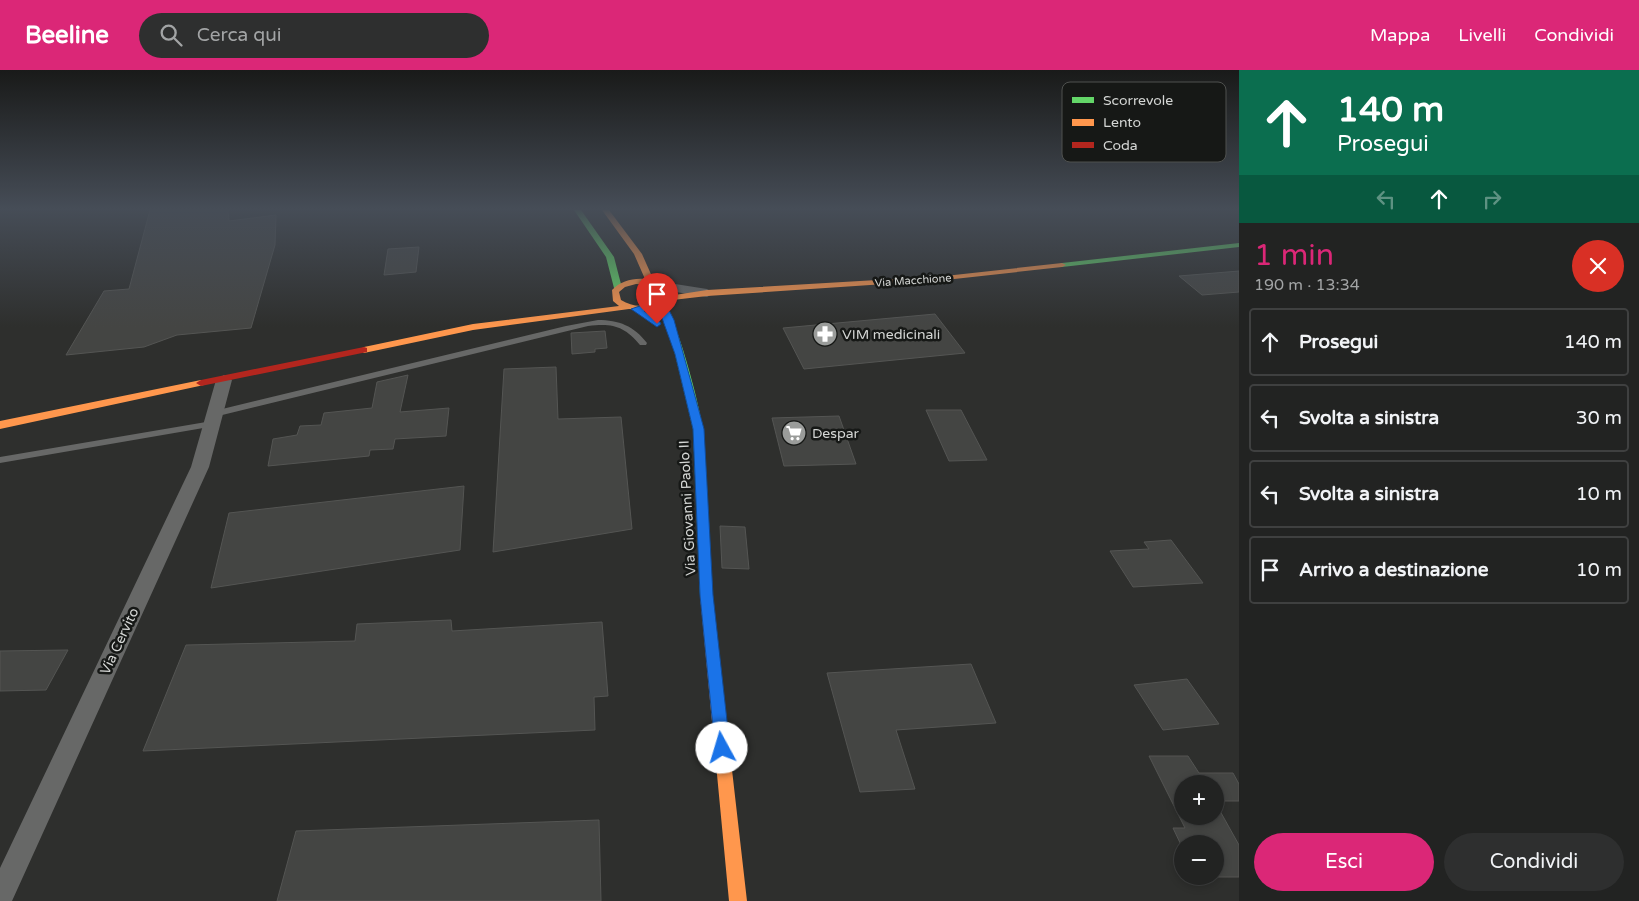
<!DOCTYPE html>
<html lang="it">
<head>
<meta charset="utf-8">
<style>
  :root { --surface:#222322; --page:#2e2f2f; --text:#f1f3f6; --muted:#a2a4a5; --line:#3f4040; --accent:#db2777 }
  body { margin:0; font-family:"Varela Round",sans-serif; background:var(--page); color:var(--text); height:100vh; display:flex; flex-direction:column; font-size:19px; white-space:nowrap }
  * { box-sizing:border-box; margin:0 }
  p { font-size:16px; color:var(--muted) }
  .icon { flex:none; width:28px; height:28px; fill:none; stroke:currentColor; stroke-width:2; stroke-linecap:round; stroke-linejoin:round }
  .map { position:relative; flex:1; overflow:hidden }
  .sheet { display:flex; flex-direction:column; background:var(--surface); width:400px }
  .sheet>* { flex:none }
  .banner { background:#0b6e4f; color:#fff; overflow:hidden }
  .fabs { position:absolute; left:1174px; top:705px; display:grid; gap:10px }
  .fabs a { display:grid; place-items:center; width:50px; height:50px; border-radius:50%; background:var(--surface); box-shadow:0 2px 8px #0003,0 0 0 1px var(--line); font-size:25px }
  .pin { position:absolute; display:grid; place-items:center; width:42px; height:42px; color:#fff; margin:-51px -21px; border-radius:50% 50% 50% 0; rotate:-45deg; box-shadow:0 0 5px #0007 }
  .pin .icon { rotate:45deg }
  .me { position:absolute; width:55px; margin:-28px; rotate:354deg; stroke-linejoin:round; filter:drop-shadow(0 0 4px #0008) }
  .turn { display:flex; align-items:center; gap:18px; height:105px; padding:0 15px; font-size:22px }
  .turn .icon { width:65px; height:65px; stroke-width:2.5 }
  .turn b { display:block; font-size:35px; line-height:42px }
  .lanes { display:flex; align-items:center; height:48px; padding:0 15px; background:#0003; justify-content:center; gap:25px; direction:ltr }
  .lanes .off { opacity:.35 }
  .round { display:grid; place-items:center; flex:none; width:52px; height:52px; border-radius:26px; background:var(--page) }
  .overview { display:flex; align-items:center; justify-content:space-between; height:85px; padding:0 15px }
  h1 { font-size:30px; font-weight:600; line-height:38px; color:var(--accent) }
  .cta { display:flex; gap:10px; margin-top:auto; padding:10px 15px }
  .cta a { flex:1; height:58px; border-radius:30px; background:var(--accent); color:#fff; font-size:20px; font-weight:600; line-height:58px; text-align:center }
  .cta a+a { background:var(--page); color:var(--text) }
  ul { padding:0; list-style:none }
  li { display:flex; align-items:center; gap:15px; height:68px; margin:0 10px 8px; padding:0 5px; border:2px solid var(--line); border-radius:5px }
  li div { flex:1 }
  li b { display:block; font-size:19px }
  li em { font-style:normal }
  header { display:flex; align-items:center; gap:30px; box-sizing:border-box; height:70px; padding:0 25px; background:var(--accent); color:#fff }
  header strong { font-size:24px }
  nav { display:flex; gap:28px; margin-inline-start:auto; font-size:18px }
  .search { width:350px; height:45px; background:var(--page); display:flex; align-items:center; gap:12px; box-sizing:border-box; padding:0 18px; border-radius:28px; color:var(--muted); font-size:19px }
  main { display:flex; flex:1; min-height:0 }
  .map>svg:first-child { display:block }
</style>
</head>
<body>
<header>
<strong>Beeline</strong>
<div class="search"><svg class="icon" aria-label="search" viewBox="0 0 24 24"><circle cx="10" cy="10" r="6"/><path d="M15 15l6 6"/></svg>Cerca qui</div>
<nav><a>Mappa</a><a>Livelli</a><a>Condividi</a></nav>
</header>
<main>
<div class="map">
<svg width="1239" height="831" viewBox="0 0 1239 831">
  <rect width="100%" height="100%" fill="#2e2f2d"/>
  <!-- building -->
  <path fill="#444543" stroke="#545553" d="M150,140H228L229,151L276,145L275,175L251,258L177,265L144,277L66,285L104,221L129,219Z
    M419,177L416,202L384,205L388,179Z
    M1239,201V222L1202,225L1179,206Z
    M935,244L965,283L804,299L783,258Z
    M605,261L607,278L595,279V282L572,284L571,263Z
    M556,297L558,349L621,347L632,459L493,482L504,299Z
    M408,305L400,342L449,338L446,366L395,369L393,379L370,380L369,386L268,396L273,369L297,365L300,356L321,355L324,343L372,338L377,312Z
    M926,340H961L987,390L949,391Z
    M839,346L856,394L784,396L772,348Z
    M464,416L460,480L211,518L229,443Z
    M720,456L745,457L749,499L722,498Z
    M1171,470L1203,513L1133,517L1110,481L1149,479L1144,472Z
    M451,550L452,561L602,552L608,626L594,627L595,660L143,681L186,575L355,571L357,554Z
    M68,580L46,620L0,621V581Z
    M971,594L996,653L896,660L915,719L860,722L827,603Z
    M1187,609L1219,654L1163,660L1134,615Z
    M1149,686H1188L1199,703H1233L1239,714V731H1215V714H1182V746H1215V732L1239,775V807H1198L1215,806V774H1182V777L1173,758H1185Z
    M599,750L601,831H277L296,761Z"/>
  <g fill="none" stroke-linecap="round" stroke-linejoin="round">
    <!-- lane -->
    <path fill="#676867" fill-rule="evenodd" d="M598,250C619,250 634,256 647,273L646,275H640C624,256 613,253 588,256L214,347L210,344L214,341L566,256Z
      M212,351L216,354L215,356L0,393V387Z"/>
    <!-- street -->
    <path fill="#676867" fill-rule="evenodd" d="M656,211L707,219L714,223L707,227L651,218L649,215L651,212Z
      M224,305L232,310L209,397L12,831H0V798L191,397L216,310Z"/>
    <!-- fast -->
    <path fill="#63d668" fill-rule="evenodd" d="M574,140H581L614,187L622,218L621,220H615L614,218L606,187Z
      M1239,173V177L1062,197L1058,195L1062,193Z
      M660,229C674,235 702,343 703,361C708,416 709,471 712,525L711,529L706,531L701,529L700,525L693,359L675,284L665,250L656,232Z"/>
    <!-- slow -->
    <path fill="#ff974d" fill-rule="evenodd" d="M602,140H609L642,184L654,211L662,216L668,226L707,220L945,206L1062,193L1066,195L1062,197L945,210L707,226L664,231L658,237L649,240L629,239L473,260L364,283L359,280L364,277L473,254L619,236L613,231L612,220C621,211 632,208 645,209L634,184ZM636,214L649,215L660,225C649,239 635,238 621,230L619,222L625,217Z
      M201,310L204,311L206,313L204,315L0,359V351Z
      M706,519L711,521L712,525L747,831H729L700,525L701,521Z"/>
    <!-- jam -->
    <path fill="#b3261e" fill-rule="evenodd" d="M364,277L367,278V282L201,316L196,313L201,310Z"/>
  </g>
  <!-- sky -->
  <linearGradient id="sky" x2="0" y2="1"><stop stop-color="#191a19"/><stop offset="0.54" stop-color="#464d57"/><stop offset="1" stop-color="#464d57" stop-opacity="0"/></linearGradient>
  <rect width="1239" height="257" fill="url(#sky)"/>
  <!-- route -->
  <path fill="#1a73e8" stroke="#114b97" d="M660,229L665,232L674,250L704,359L713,525L730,678L728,683L722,685L717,683L715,678L700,525L693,359L675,284L658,237L644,241L660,252L661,254L657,257L631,239Z"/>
  <!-- icons -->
  <defs>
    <symbol id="pharmacy-disc" viewBox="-11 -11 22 22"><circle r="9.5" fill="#9a9c9a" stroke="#161816"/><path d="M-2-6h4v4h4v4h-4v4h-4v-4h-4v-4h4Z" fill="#fff"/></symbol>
    <symbol id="supermarket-disc" viewBox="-11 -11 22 22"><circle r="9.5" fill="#9a9c9a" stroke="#161816"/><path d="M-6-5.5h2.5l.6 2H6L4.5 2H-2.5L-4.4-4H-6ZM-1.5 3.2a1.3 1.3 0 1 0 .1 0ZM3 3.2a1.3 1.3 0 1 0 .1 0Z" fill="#fff"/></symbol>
  </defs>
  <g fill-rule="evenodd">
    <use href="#pharmacy-disc" x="811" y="250" width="28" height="28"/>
    <use href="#supermarket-disc" x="780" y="349" width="28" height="28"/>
  </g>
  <g text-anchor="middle" stroke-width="5" stroke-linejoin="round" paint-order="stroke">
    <!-- far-street labels -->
    <g font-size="11" fill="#d4d6d4" stroke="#161816">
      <text transform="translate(913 210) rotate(-4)" y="4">Via Macchione</text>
    </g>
    <!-- poi labels -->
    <g font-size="14" fill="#d4d6d4" stroke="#161816" text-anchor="start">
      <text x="842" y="269">VIM medicinali</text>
      <text x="812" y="368">Despar</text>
    </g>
    <!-- street labels -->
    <g font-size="14" fill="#d4d6d4" stroke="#161816">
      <text transform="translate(687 438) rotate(-93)" y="5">Via Giovanni Paolo II</text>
      <text transform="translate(119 571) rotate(-65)" y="5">Via Cervito</text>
    </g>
  </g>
  <!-- legend -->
  <rect x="1062" y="12" width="164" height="80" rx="8" fill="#161816" stroke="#4f514f" stroke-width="1"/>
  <rect x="1072" y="27" width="22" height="6" fill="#63d668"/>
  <rect x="1072" y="49" width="22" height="7" fill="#ff974d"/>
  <rect x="1072" y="72" width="22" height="6" fill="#b3261e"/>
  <g font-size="14" fill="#d4d6d4">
    <text x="1103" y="35">Scorrevole</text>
    <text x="1103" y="57">Lento</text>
    <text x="1103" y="80">Coda</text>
  </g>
</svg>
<div class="fabs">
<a>+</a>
<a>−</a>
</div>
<div class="pin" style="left:657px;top:254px;background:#d93025"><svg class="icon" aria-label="arrive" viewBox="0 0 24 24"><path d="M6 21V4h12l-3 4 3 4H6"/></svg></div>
<svg class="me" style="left:722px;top:678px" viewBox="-20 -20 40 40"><circle r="19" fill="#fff"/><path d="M0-13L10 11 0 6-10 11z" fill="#1a73e8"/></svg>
</div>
<section class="sheet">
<div class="banner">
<div class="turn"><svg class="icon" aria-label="ahead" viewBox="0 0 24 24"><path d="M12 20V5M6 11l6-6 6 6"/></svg><div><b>140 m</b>Prosegui</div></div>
<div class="lanes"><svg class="icon off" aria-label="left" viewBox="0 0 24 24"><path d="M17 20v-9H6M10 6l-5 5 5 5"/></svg><svg class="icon" aria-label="ahead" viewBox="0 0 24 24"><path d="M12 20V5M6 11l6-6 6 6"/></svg><svg class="icon off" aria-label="right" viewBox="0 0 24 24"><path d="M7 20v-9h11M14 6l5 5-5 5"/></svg></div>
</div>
<div class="overview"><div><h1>1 min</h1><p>190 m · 13:34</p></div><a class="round" style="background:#d93025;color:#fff"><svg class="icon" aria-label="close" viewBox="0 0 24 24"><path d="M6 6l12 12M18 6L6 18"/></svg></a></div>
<ul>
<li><svg class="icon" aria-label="ahead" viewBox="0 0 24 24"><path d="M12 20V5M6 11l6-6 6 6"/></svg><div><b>Prosegui</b></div><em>140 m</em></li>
<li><svg class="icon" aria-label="left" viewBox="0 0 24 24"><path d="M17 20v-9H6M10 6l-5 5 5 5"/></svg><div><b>Svolta a sinistra</b></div><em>30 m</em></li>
<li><svg class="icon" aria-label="left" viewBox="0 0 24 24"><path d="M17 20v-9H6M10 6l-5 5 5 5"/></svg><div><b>Svolta a sinistra</b></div><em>10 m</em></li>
<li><svg class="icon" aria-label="arrive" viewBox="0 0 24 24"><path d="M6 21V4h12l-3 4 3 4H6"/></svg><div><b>Arrivo a destinazione</b></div><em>10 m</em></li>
</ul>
<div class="cta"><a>Esci</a><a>Condividi</a></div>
</section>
</main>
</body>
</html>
